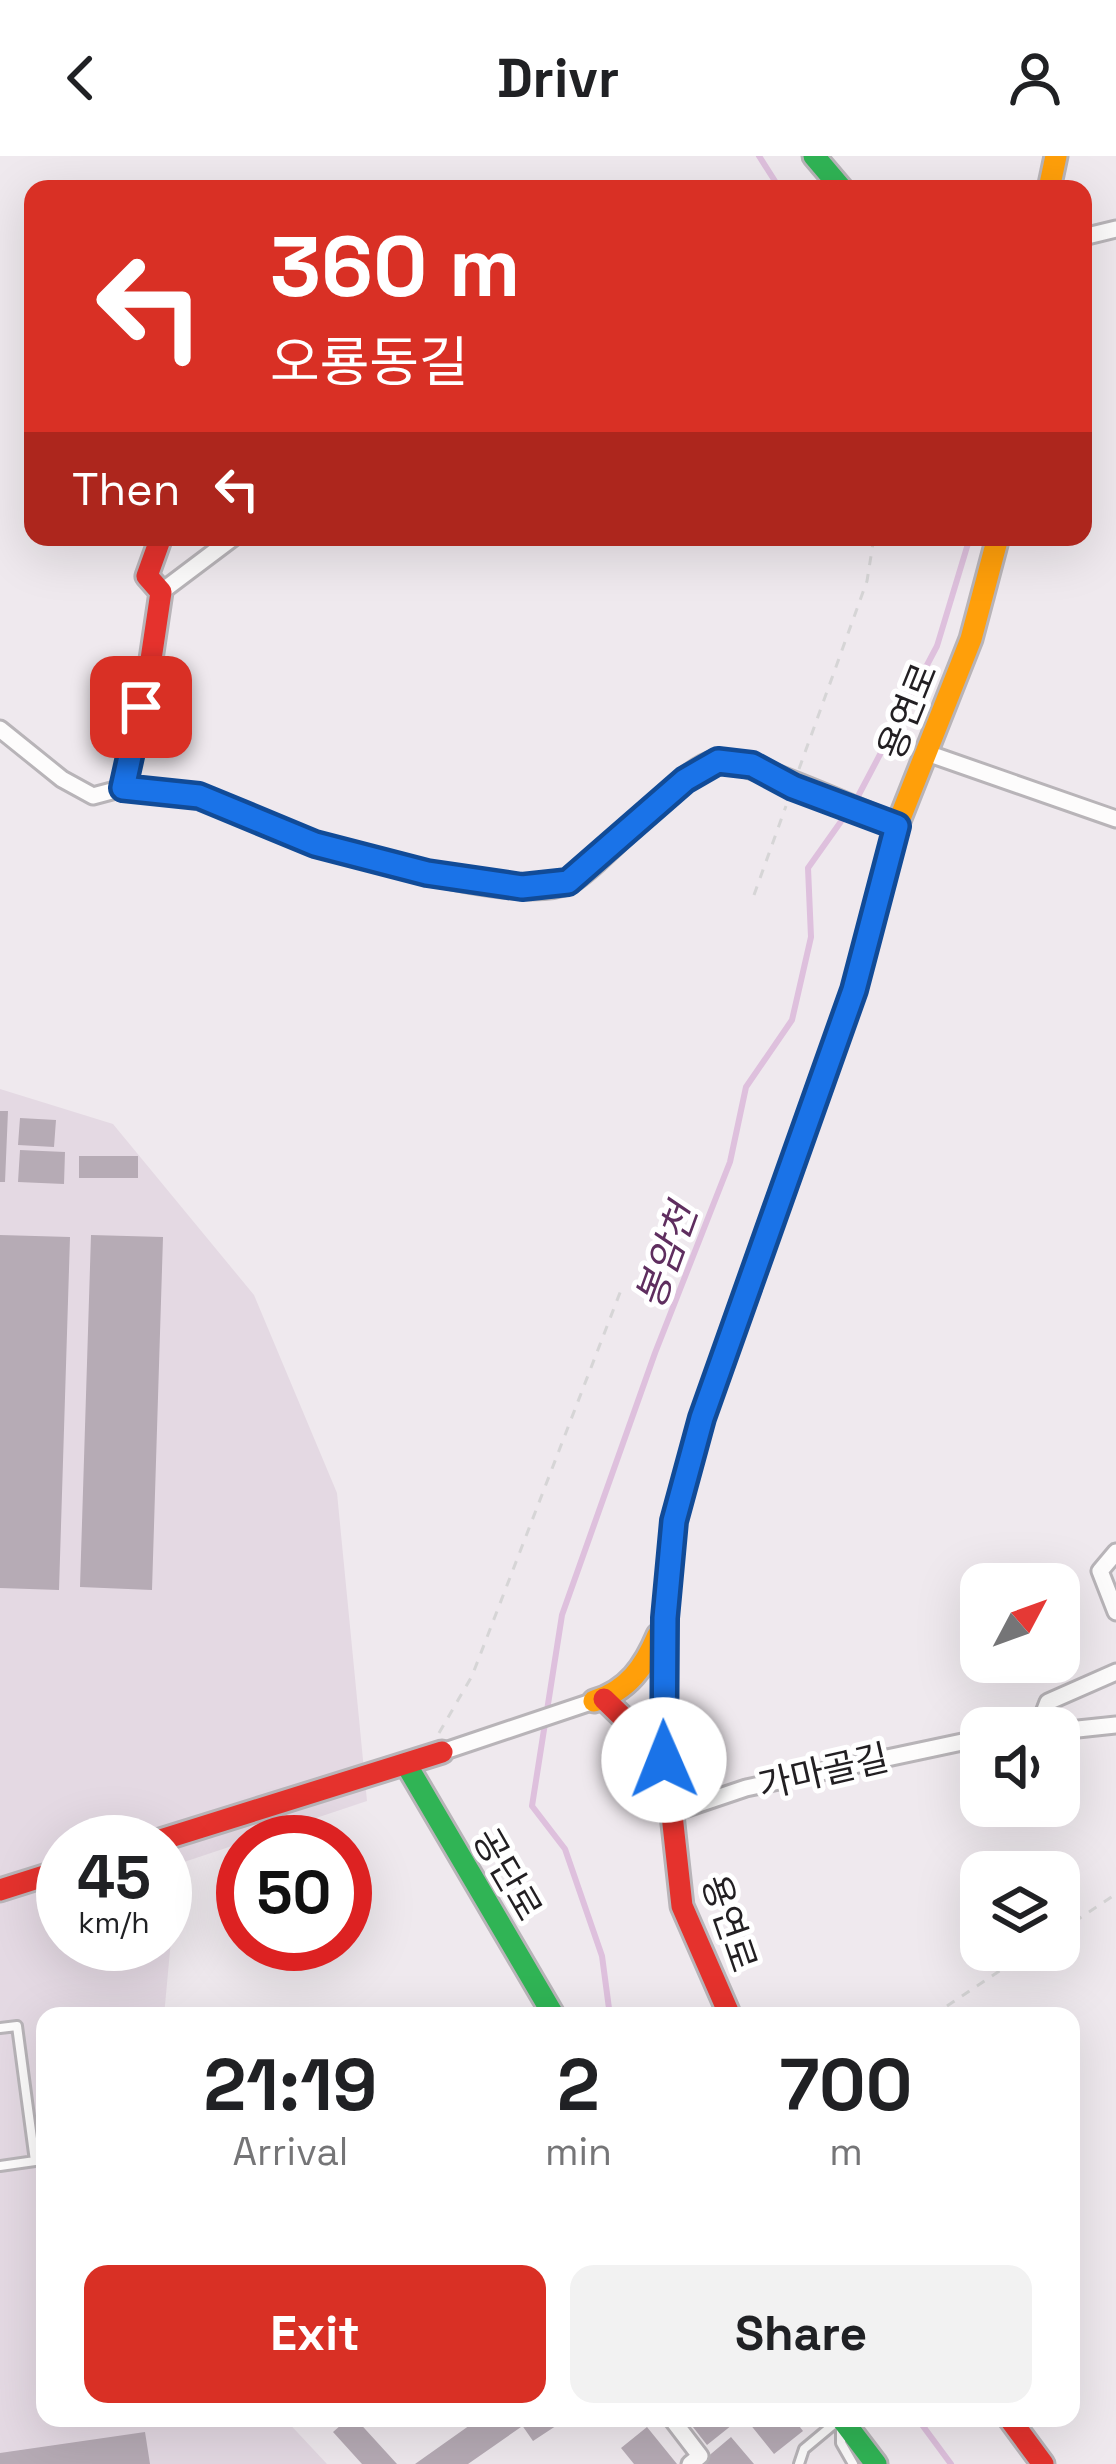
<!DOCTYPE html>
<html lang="en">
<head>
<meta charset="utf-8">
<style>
  :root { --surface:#fff; --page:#f2f2f2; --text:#202124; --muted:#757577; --accent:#d93025 }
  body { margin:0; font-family:"Space Grotesk","Noto Sans KR",sans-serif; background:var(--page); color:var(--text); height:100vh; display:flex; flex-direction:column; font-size:45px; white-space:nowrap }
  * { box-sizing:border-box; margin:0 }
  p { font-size:39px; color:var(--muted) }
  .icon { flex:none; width:66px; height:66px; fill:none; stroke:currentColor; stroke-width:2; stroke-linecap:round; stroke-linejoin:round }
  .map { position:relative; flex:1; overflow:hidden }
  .details { position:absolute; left:36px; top:1851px; width:1044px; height:420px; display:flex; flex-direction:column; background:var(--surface); border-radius:24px; box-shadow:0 12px 48px #0002 }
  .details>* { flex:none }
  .top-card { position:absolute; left:24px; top:24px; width:1068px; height:366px; border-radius:24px; box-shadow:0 12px 48px #0002; background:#d93025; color:#fff; overflow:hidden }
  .needle { width:78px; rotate:49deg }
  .fabs { position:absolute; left:960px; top:1407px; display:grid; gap:24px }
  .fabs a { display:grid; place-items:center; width:120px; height:120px; border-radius:24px; background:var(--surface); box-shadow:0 12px 48px #0002; font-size:60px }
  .speed { position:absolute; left:36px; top:1659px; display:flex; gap:24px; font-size:60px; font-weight:700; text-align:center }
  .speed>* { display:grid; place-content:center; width:156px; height:156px; border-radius:50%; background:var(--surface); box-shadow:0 12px 48px #0002; line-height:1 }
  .speed small { font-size:30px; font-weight:400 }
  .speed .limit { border:18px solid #d22; background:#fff; color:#111 }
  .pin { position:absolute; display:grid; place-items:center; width:102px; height:102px; color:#fff; margin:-51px; border-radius:24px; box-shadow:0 6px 18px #0006 }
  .me { position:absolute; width:132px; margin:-66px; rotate:359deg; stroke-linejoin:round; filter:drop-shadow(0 0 9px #0008) }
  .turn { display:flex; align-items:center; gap:42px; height:252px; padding:0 48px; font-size:54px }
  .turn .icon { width:156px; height:156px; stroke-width:2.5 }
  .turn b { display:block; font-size:84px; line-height:102px }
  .then { display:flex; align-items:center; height:114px; padding:0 48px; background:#0003; gap:24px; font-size:45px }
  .eta { display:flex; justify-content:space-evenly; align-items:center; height:204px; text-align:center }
  .eta b { font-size:72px; font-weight:700; line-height:84px }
  .primary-button { display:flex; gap:24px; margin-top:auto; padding:24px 48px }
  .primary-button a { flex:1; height:138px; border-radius:24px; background:var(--accent); color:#fff; font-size:48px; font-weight:700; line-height:138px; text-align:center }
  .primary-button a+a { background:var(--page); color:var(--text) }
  header { display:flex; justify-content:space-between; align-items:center; height:156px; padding:0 48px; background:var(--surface); font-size:54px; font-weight:700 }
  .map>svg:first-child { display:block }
</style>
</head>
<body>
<header><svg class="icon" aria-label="back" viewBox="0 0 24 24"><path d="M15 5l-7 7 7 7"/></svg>Drivr<svg class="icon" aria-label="person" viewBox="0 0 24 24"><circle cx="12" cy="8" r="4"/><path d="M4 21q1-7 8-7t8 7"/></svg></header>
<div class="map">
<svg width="1116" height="2308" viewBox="0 0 1116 2308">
  <rect width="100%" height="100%" fill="#efe9ee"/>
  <!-- built -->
  <path fill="#e4d9e3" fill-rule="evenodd" d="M0,933L113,968L254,1139L337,1337L367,1645L178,1708L164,1860H45V2262H284L327,2308H0ZM63,1686H165V1788H63Z"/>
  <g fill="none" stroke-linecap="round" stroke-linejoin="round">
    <!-- stream -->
    <path stroke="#dec0dd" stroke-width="6" d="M759,0L780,33
      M855,646L937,490L970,381
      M610,1860L602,1800L565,1693L532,1650L562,1459L655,1197L730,1006L746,931L792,864L811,781L808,712L847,657
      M917,2262L951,2308"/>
  </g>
  <!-- building -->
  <path fill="#b6abb5" d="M0,955H8L5,1026H0Z
    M20,962L56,964L54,991L18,989Z
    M20,994L65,996L64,1028L18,1026Z
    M79,1000H138V1022H79Z
    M0,1079L70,1081L59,1434L0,1432Z
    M91,1079L163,1081L152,1434L80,1431Z
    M349,2262H355L397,2308H362L333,2276Z
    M480,2262H514L521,2271L468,2308H415Z
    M517,2262H568L533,2285Z
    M686,2262H734L737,2265L707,2289Z
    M745,2262H793L803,2275L774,2298Z
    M647,2271L677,2308H634L621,2292Z
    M145,2276L150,2308H0V2297Z
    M731,2281L754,2308H699Z"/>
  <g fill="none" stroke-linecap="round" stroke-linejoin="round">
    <defs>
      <path id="lane" d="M0,1872L17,1870L35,2005L0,2010
        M841,2270V2287L853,2308
        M799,2308L804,2293L840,2263"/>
      <path id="street" d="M1083,81L1116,73
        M161,436L234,381
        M0,573L62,623L93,640L123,632
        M927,597L1116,663
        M1116,1396L1100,1415L1116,1456
        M1038,1572L1048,1546L1116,1516
        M1059,1575L1116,1569
        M442,1596L594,1545
        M669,1658L746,1632L981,1582
        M671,2262L700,2300L690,2308"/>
      <path id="fast" d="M814,0L842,33
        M371,702C415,714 528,745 569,726C587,717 633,669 651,653C669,638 693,611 718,605C739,600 867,658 897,670
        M406,1608L554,1860
        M841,2262L876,2308"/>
      <path id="slow" d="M1049,33L1056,0
        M760,1098L854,834L897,670L971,483L998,381
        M594,1545C628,1535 645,1510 658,1479"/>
      <path id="jam" d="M161,381L147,420L161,436L150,510L123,632L199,640L315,688L371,702
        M604,1543L638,1576L660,1617
        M154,1686L442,1596
        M0,1734L63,1714
        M730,1860L682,1750L663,1577L665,1462L674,1365L702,1262L760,1098
        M1009,2262L1043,2308"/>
    </defs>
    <!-- lane casing -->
    <use href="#lane" stroke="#b8b4b8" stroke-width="14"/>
    <!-- street casing -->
    <use href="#street" stroke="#b8b4b8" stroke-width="21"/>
    <!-- fast casing -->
    <use href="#fast" stroke="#b8b4b8" stroke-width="27"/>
    <!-- slow casing -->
    <use href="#slow" stroke="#b8b4b8" stroke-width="27"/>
    <!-- jam casing -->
    <use href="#jam" stroke="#b8b4b8" stroke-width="27"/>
    <!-- path -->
    <path stroke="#d6d5d6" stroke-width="3" stroke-dasharray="9 9" stroke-linecap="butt" d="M799,613L867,425L874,381
      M754,739L786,650
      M439,1577L472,1520L621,1134
      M1059,1776L1116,1738
      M932,1860L1031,1794"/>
    <!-- lane -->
    <use href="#lane" stroke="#fdfcfc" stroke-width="8"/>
    <!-- street -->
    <use href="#street" stroke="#fdfcfc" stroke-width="15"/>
    <!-- fast -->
    <use href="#fast" stroke="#30b455" stroke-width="21"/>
    <!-- slow -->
    <use href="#slow" stroke="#ff9f0a" stroke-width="21"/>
    <!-- jam -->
    <use href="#jam" stroke="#e5322d" stroke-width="21"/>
  </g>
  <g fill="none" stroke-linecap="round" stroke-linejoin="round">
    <defs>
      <path id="route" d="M141,551L123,632L199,640L315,688L427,717L522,731L568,726L685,624L718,605L752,609L793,631L897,670L854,834L702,1262L674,1365L665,1462L664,1604"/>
    </defs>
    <!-- route casing -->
    <use href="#route" stroke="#114b97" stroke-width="30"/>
    <!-- route -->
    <use href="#route" stroke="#1a73e8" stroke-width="21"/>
  </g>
  <g text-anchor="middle" stroke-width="10" stroke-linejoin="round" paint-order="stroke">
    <!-- street labels -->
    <g font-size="36" fill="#221f22" stroke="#fff">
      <text transform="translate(907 555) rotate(-68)" y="13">용연로</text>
      <text transform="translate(823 1615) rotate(-13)" y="13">가마골길</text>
      <text transform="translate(508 1718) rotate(60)" y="13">공단로</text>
      <text transform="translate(730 1767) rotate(71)" y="13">용연로</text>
    </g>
    <!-- water labels -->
    <g font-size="39" font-style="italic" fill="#5f2e5f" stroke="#fff">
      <text transform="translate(666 1100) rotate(-70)" y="14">봉암천</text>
    </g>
  </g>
</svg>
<div class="fabs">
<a><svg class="needle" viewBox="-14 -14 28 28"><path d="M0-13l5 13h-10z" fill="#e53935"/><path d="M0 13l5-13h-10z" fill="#757577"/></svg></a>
<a><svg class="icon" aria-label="sound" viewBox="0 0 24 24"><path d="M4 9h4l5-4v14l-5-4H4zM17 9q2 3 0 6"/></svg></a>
<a><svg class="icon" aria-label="layers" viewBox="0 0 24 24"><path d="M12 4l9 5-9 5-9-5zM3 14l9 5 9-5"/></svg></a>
</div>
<div class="speed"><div>45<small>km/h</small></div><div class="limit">50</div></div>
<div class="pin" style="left:141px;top:551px;background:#d93025"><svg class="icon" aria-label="arrive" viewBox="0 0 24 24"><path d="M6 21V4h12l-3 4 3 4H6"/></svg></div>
<svg class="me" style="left:664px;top:1604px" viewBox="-20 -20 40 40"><circle r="19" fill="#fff"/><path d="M0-13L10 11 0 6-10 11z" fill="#1a73e8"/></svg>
<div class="top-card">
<div class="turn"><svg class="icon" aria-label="left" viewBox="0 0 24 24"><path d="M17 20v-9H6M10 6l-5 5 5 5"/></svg><div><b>360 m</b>오룡동길</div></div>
<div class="then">Then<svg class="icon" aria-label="left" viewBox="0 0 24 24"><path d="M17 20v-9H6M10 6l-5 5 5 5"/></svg></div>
</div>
<section class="details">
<div class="eta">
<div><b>21:19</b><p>Arrival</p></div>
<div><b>2</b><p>min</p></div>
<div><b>700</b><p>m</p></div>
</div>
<div class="primary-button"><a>Exit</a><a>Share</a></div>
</section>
</div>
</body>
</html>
